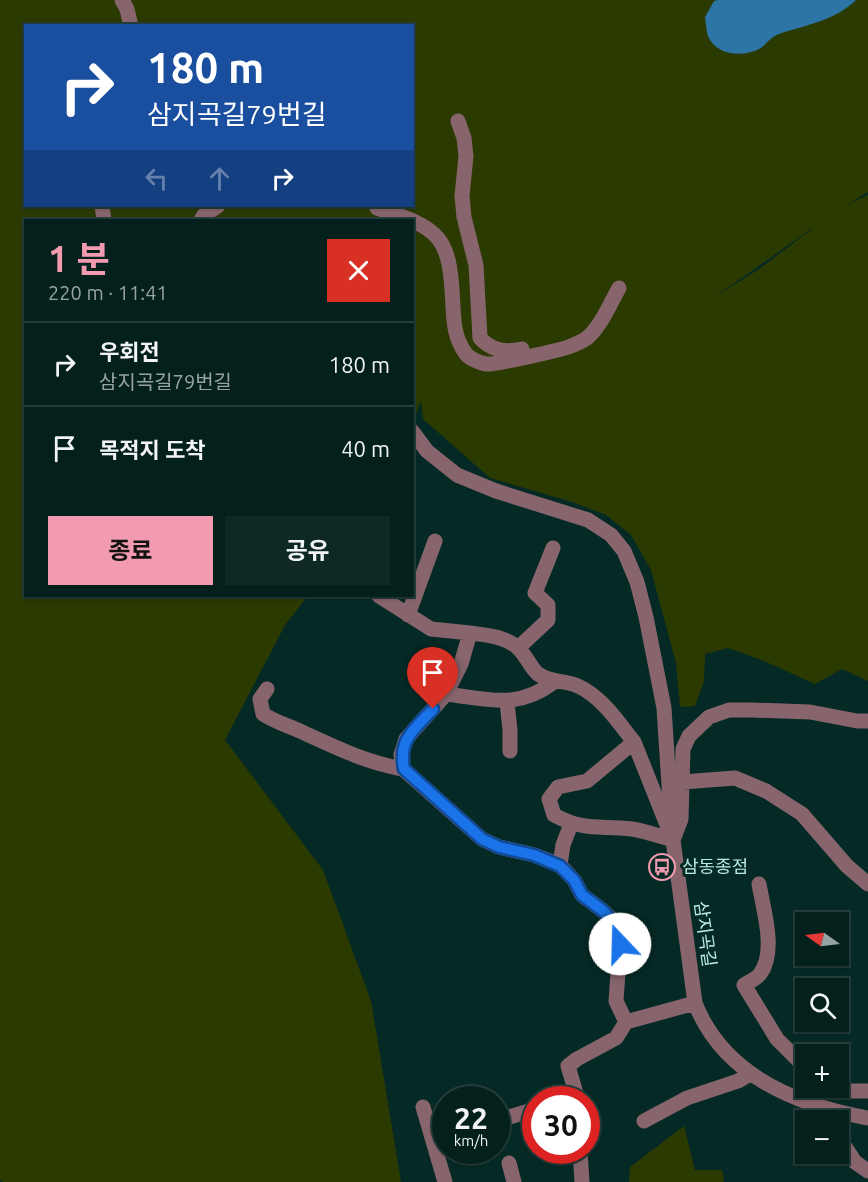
<!DOCTYPE html>
<html lang="ko">
<head>
<meta charset="utf-8">
<style>
  :root { --surface:#04201c; --page:#0d2825; --text:#f1f3f6; --muted:#97a3a3; --line:#253e3b; --accent:#f29aaf }
  body { margin:0; font-family:Ubuntu,"Noto Sans KR",sans-serif; background:var(--page); color:var(--text); height:100vh; display:flex; flex-direction:column; font-size:22px; white-space:nowrap }
  * { box-sizing:border-box; margin:0 }
  p { font-size:20px; color:var(--muted) }
  .icon { flex:none; width:33px; height:33px; fill:none; stroke:currentColor; stroke-width:2; stroke-linecap:round; stroke-linejoin:round }
  .map { position:relative; flex:1; overflow:hidden }
  .sheet { position:absolute; left:24px; top:219px; width:390px; height:378px; display:flex; flex-direction:column; background:var(--surface); border-radius:0px; box-shadow:0 2px 4px #0004,0 0 0 2px var(--line) }
  .sheet>* { flex:none }
  .banner { position:absolute; left:24px; top:24px; width:390px; height:183px; border-radius:0px; box-shadow:0 2px 4px #0004,0 0 0 2px var(--line); background:#1a4fa0; color:#fff; overflow:hidden }
  .needle { width:39px; rotate:284deg }
  .fabs { position:absolute; left:795px; top:912px; display:grid; gap:12px }
  .fabs a { display:grid; place-items:center; width:54px; height:54px; border-radius:0px; background:var(--surface); box-shadow:0 2px 4px #0004,0 0 0 2px var(--line); font-size:30px }
  .speed { position:absolute; left:432px; top:1086px; display:flex; gap:12px; font-size:30px; font-weight:700; text-align:center }
  .speed>* { display:grid; place-content:center; width:78px; height:78px; border-radius:50%; background:var(--surface); box-shadow:0 2px 4px #0004,0 0 0 2px var(--line); line-height:1 }
  .speed small { font-size:15px; font-weight:400 }
  .speed .limit { border:9px solid #d22; background:#fff; color:#111 }
  .pin { position:absolute; display:grid; place-items:center; width:51px; height:51px; color:#fff; margin:-62px -26px; border-radius:50% 50% 50% 0; rotate:-45deg; box-shadow:0 0 6px #0007 }
  .pin .icon { rotate:45deg }
  .me { position:absolute; width:66px; margin:-33px; rotate:339deg; stroke-linejoin:round; filter:drop-shadow(0 0 4px #0008) }
  .turn { display:flex; align-items:center; gap:21px; height:126px; padding:0 24px; font-size:27px }
  .turn .icon { width:78px; height:78px; stroke-width:2.5 }
  .turn b { display:block; font-size:42px; line-height:51px }
  .lanes { display:flex; align-items:center; height:57px; padding:0 24px; background:#0003; justify-content:center; gap:30px; direction:ltr }
  .lanes .off { opacity:.35 }
  .round { display:grid; place-items:center; flex:none; width:63px; height:63px; border-radius:0px; background:var(--page) }
  .head { display:flex; align-items:center; justify-content:space-between; height:102px; padding:0 24px }
  h1 { font-size:36px; font-weight:700; line-height:45px; color:var(--accent) }
  .button { display:flex; gap:12px; margin-top:auto; padding:12px 24px }
  .button a { flex:1; height:69px; border-radius:0px; background:var(--accent); color:#111; font-size:24px; font-weight:700; line-height:69px; text-align:center }
  .button a+a { background:var(--page); color:var(--text) }
  ul { padding:0; list-style:none }
  li { display:flex; align-items:center; gap:18px; height:84px; padding:0 24px; border-top:2px solid var(--line) }
  li div { flex:1 }
  li b { display:block; font-size:22px }
  li em { font-style:normal }
  .map>svg:first-child { display:block }
</style>
</head>
<body>
<div class="map">
<svg width="868" height="1182" viewBox="0 0 868 1182">
  <rect width="100%" height="100%" fill="#052a26"/>
  <!-- green -->
  <path fill="#2b3a00" fill-rule="evenodd" d="M0,0H868V192L849,204L868,195V681L842,669L815,684L764,661L728,648L705,654L704,682L695,706L680,707L676,663L651,570L631,535L606,515L572,502L490,478L423,419L421,401L413,422L412,220H26V596H308L285,625L225,740L323,870L371,1001L401,1182H3L0,1180ZM26,26H412V206H26ZM812,229L759,269L715,297L811,229Z
    M684,1126L695,1170H722L724,1182H629L630,1167Z"/>
  <!-- water -->
  <path fill="#2d74a7" d="M718,0H856C836,20 806,25 779,34C772,36 767,43 761,48C744,58 716,56 708,36C706,30 706,23 705,17L714,1Z"/>
  <g fill="none" stroke-linecap="round" stroke-linejoin="round">
    <!-- minor -->
    <path stroke="#88656d" stroke-width="15" d="M122,0L127,9L131,26
      M458,121L464,138L466,156L462,196L464,217L476,265L480,338C492,351 506,353 522,349
      M102,206L104,220
      M377,208C443,229 450,237 453,307C454,325 455,339 466,354C470,359 480,363 486,364C493,365 562,350 571,346C576,344 583,341 587,338C601,326 610,304 619,288
      M201,220L204,215L218,206
      M412,431L427,451L457,475L496,491L588,520L611,535L624,551L637,582L646,617L664,708L672,831
      M379,596L431,629L470,633
      M408,615L435,541
      M518,648L548,620V605L535,593L553,548
      M267,689L260,699L263,714C277,723 287,725 302,732C337,748 365,762 403,769
      M446,694C489,699 517,710 554,682
      M507,702L510,730V751
      M868,721H857L810,712L752,710H729L709,717L689,736L683,749L681,819L673,840L695,1003C723,1075 796,1105 868,1118
      M634,742C618,722 602,697 578,686C565,680 551,683 538,674C530,667 526,655 518,648C505,636 486,635 470,633L461,664L446,694L406,739L401,755L403,769L482,839L499,847L534,855L560,865L574,880L582,895L602,910L617,924L620,944L616,1001L626,1022L695,1003
      M634,742L673,840C659,836 645,831 632,829C599,825 586,832 554,815L549,799L558,787L587,781Z
      M683,782L735,778L766,791L802,814L847,866L868,884
      M560,865L563,845L571,824
      M759,884C763,908 777,952 760,974C757,978 749,982 744,985L777,1039L806,1068
      M837,1088L848,1091H868
      M578,1100L568,1066L577,1059L616,1038L626,1022
      M423,1107L445,1182
      M496,1121L536,1109
      M644,1121L687,1098L738,1081L750,1074
      M838,1136L855,1162L868,1171
      M580,1150L582,1182
      M509,1163L514,1182"/>
  </g>
  <g fill="none" stroke-linecap="round" stroke-linejoin="round">
    <defs>
      <path id="route" d="M433,709C415,729 398,739 404,769L482,839L499,847L534,855L560,866L574,880L582,895L602,910L616,924L620,944"/>
    </defs>
    <!-- route casing -->
    <use href="#route" stroke="#114b97" stroke-width="15"/>
    <!-- route -->
    <use href="#route" stroke="#1a73e8" stroke-width="10"/>
  </g>
  <!-- icons -->
  <defs>
    <symbol id="bus-ring" viewBox="-11 -11 22 22"><circle r="9.5" fill="#052a26" stroke="#f29aaf" stroke-width="1.5"/><path d="M-5-6H5V4H4V6H2V4H-2V6H-4V4H-5ZM-3.5-4V0h7V-4ZM-3.5 1.2v1.5H-2V1.2ZM2 1.2v1.5H3.5V1.2Z" fill="#f29aaf"/></symbol>
  </defs>
  <g fill-rule="evenodd">
    <use href="#bus-ring" x="647" y="852" width="30" height="30"/>
  </g>
  <g text-anchor="middle" stroke-width="6" stroke-linejoin="round" paint-order="stroke">
    <!-- poi labels -->
    <g font-size="18" fill="#baebe3" stroke="#052a26" text-anchor="start">
      <text x="682" y="873">삼동종점</text>
    </g>
    <!-- street labels -->
    <g font-size="18" fill="#baebe3" stroke="#052a26">
      <text transform="translate(705 934) rotate(82)" y="6">삼지곡길</text>
    </g>
  </g>
</svg>
<div class="fabs">
<a><svg class="needle" viewBox="-14 -14 28 28"><path d="M0-13l5 13h-10z" fill="#e53935"/><path d="M0 13l5-13h-10z" fill="#97a3a3"/></svg></a>
<a><svg class="icon" aria-label="search" viewBox="0 0 24 24"><circle cx="10" cy="10" r="6"/><path d="M15 15l6 6"/></svg></a>
<a>+</a>
<a>−</a>
</div>
<div class="speed"><div>22<small>km/h</small></div><div class="limit">30</div></div>
<div class="pin" style="left:433px;top:709px;background:#d93025"><svg class="icon" aria-label="arrive" viewBox="0 0 24 24"><path d="M6 21V4h12l-3 4 3 4H6"/></svg></div>
<svg class="me" style="left:620px;top:944px" viewBox="-20 -20 40 40"><circle r="19" fill="#fff"/><path d="M0-13L10 11 0 6-10 11z" fill="#1a73e8"/></svg>
<div class="banner">
<div class="turn"><svg class="icon" aria-label="right" viewBox="0 0 24 24"><path d="M7 20v-9h11M14 6l5 5-5 5"/></svg><div><b>180 m</b>삼지곡길79번길</div></div>
<div class="lanes"><svg class="icon off" aria-label="left" viewBox="0 0 24 24"><path d="M17 20v-9H6M10 6l-5 5 5 5"/></svg><svg class="icon off" aria-label="ahead" viewBox="0 0 24 24"><path d="M12 20V5M6 11l6-6 6 6"/></svg><svg class="icon" aria-label="right" viewBox="0 0 24 24"><path d="M7 20v-9h11M14 6l5 5-5 5"/></svg></div>
</div>
<section class="sheet">
<div class="head"><div><h1>1 분</h1><p>220 m · 11:41</p></div><a class="round" style="background:#d93025;color:#fff"><svg class="icon" aria-label="close" viewBox="0 0 24 24"><path d="M6 6l12 12M18 6L6 18"/></svg></a></div>
<ul>
<li><svg class="icon" aria-label="right" viewBox="0 0 24 24"><path d="M7 20v-9h11M14 6l5 5-5 5"/></svg><div><b>우회전</b><p>삼지곡길79번길</p></div><em>180 m</em></li>
<li><svg class="icon" aria-label="arrive" viewBox="0 0 24 24"><path d="M6 21V4h12l-3 4 3 4H6"/></svg><div><b>목적지 도착</b></div><em>40 m</em></li>
</ul>
<div class="button"><a>종료</a><a>공유</a></div>
</section>
</div>
</body>
</html>
